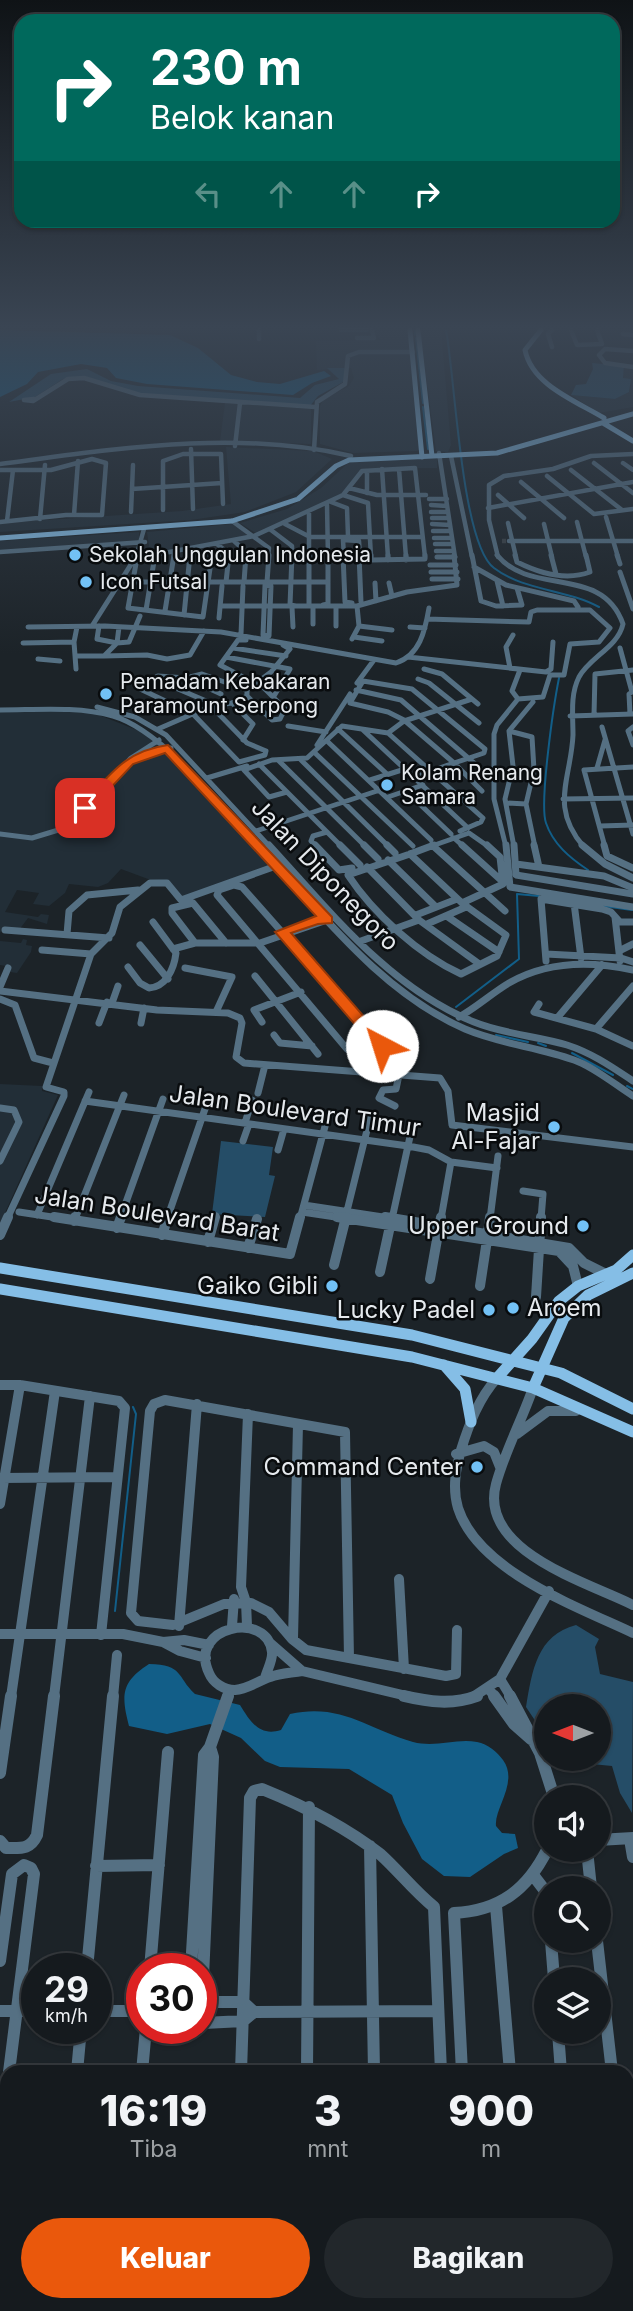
<!DOCTYPE html>
<html lang="id">
<head>
<meta charset="utf-8">
<style>
  :root { --surface:#151a1e; --page:#22272b; --text:#f1f3f6; --muted:#9da1a4; --line:#34383c; --accent:#ea580c }
  body { margin:0; font-family:Inter,sans-serif; background:var(--page); color:var(--text); height:100vh; display:flex; flex-direction:column; font-size:26px; white-space:nowrap }
  * { box-sizing:border-box; margin:0 }
  p { font-size:23px; color:var(--muted) }
  .icon { flex:none; width:38px; height:38px; fill:none; stroke:currentColor; stroke-width:2; stroke-linecap:round; stroke-linejoin:round }
  .map { position:relative; flex:1; overflow:hidden }
  .side { position:absolute; left:0px; top:2065px; width:634px; height:247px; display:flex; flex-direction:column; background:var(--surface); border-radius:21px 21px 0 0; box-shadow:0 2px 5px #0004,0 0 0 2px var(--line) }
  .side>* { flex:none }
  .guide { position:absolute; left:14px; top:14px; width:606px; height:214px; border-radius:21px; box-shadow:0 2px 5px #0004,0 0 0 2px var(--line); background:#00695c; color:#fff; overflow:hidden }
  .needle { width:46px; rotate:270deg }
  .buttons { position:absolute; left:534px; top:1694px; display:grid; gap:14px }
  .buttons a { display:grid; place-items:center; width:77px; height:77px; border-radius:50%; background:var(--surface); box-shadow:0 2px 5px #0004,0 0 0 2px var(--line); font-size:35px }
  .speed { position:absolute; left:21px; top:1953px; display:flex; gap:14px; font-size:35px; font-weight:700; text-align:center }
  .speed>* { display:grid; place-content:center; width:91px; height:91px; border-radius:50%; background:var(--surface); box-shadow:0 2px 5px #0004,0 0 0 2px var(--line); line-height:1 }
  .speed small { font-size:18px; font-weight:400 }
  .speed .limit { border:10px solid #d22; background:#fff; color:#111 }
  .pin { position:absolute; display:grid; place-items:center; width:60px; height:60px; color:#fff; margin:-30px; border-radius:14px; box-shadow:0 4px 10px #0006 }
  .me { position:absolute; width:77px; margin:-38px; rotate:320deg; stroke-linejoin:round; filter:drop-shadow(0 0 5px #0008) }
  .turn { display:flex; align-items:center; gap:24px; height:147px; padding:0 21px; font-size:32px }
  .turn .icon { width:91px; height:91px; stroke-width:2.5 }
  .turn b { display:block; font-size:49px; line-height:60px }
  .lanes { display:flex; align-items:center; height:66px; padding:0 21px; background:#0003; justify-content:center; gap:35px; direction:ltr }
  .lanes .off { opacity:.35 }
  .eta { display:flex; justify-content:space-evenly; align-items:center; height:119px; text-align:center }
  .eta b { font-size:42px; font-weight:800; line-height:49px }
  .button { display:flex; gap:14px; margin-top:auto; padding:14px 21px }
  .button a { flex:1; height:80px; border-radius:42px; background:var(--accent); color:#fff; font-size:28px; font-weight:800; line-height:80px; text-align:center }
  .button a+a { background:var(--page); color:var(--text) }
  .map>svg:first-child { display:block }
</style>
</head>
<body>
<div class="map">
<svg width="633" height="2311" viewBox="0 0 633 2311">
  <rect width="100%" height="100%" fill="#1c2328"/>
  <!-- built -->
  <path fill="#222e37" d="M373,330H408L420,449L417,451L353,453L320,444V406L323,400L349,386L354,378L351,368L317,370L316,341L381,340Z
    M420,330H441L451,445L448,452L436,451Z
    M624,366L633,367V407L599,413L571,395L615,399L629,392L631,385L623,379Z
    M225,403L311,409V444L220,441Z
    M226,447L313,451L332,459L296,492L245,512L191,520L0,532V523L182,511L231,504Z
    M373,459H437V468H369L359,471L340,496L257,534L240,523L287,509L321,488L348,463Z
    M232,524L250,536L174,554L140,556L149,546L147,532Z
    M139,532V542L0,551V541Z
    M38,710L94,713L147,734L167,752L269,866L182,898L168,881L148,879L121,869L108,883L98,887L69,884L65,893L49,906L33,904L39,893L17,890L5,912L38,917L41,914L49,915L47,924L28,918L19,930L3,927L0,933V712Z
    M23,939L27,940L26,945L32,946L31,952L17,973L10,972L12,967L0,965V941L21,943Z
    M0,1084L42,1086V1091L58,1095L0,1224Z"/>
  <!-- green -->
  <path fill="#254d67" d="M592,363L624,366L623,378L631,379L629,392L615,399L571,395L576,385L586,384L593,369Z
    M327,368H345V381L318,396L310,406L142,394L86,377L63,379L35,397L9,402L51,374L87,369L111,381L138,386L300,398L315,385L339,379Z
    M221,1141L273,1147L269,1175L275,1176L265,1217L212,1214Z
    M576,1625L599,1639L595,1647L600,1674L633,1682L632,1813L620,1793L612,1766L571,1762L570,1759H598V1706H546V1737L526,1707C532,1671 537,1635 576,1625Z"/>
  <!-- water -->
  <path fill="#125e88" d="M0,330L170,335L198,348L231,375L257,382L280,384L324,371L331,376L312,383L293,395L147,384L116,378L107,368L81,364L38,372L27,384L0,397Z
    M149,1664C184,1665 176,1676 195,1694L240,1705C250,1721 259,1737 281,1730L290,1714C342,1703 367,1729 413,1742C436,1748 456,1738 477,1742C488,1744 497,1752 503,1760C519,1782 494,1808 496,1826L502,1833L515,1834L518,1848L504,1854L470,1877L444,1876L422,1859L403,1823L392,1795L349,1769L280,1767L265,1761L241,1738L210,1724L167,1734L129,1726C121,1695 121,1682 149,1664Z"/>
  <g fill="none" stroke-linecap="round" stroke-linejoin="round">
    <!-- stream -->
    <path stroke="#125e88" stroke-width="2" d="M415,330V335
      M446,330C455,375 461,544 494,568C524,591 566,589 599,607
      M416,338L423,403
      M423,407L428,449
      M559,678C554,703 539,803 546,823C553,844 570,858 588,870
      M603,906L632,910
      M456,1007L519,959L517,894L539,896
      M496,1035L528,1042
      M538,1043L546,1046
      M572,1053L613,1075
      M627,1086L633,1089
      M115,1611L136,1414L133,1407"/>
    <!-- minor-tunnel -->
    <path stroke="#3a4146" stroke-width="4.5" stroke-dasharray="4.5 2" stroke-linecap="butt" d="M502,541H506"/>
    <!-- minor-far4 -->
    <path stroke="#557083" stroke-width="4.5" d="M259,330V339
      M341,330H367
      M552,330L548,334L552,347
      M571,330L577,345L602,344L597,330
      M623,334L633,335
      M357,338H374L372,330
      M633,351L605,349L599,355L605,363L633,367
      M34,399L24,400L33,401L68,379L84,378L140,395L315,407
      M235,446L240,403
      M191,449L193,509
      M314,450L317,402L345,384L348,356L359,352H413
      M439,453L455,557
      M451,456L472,557
      M594,463L633,493
      M623,463L633,470
      M0,464C115,449 236,429 351,456
      M382,469L388,557
      M399,469L406,557
      M0,470H51L92,459L106,463L102,515H66L0,522
      M571,470L622,510
      M367,471V493
      M547,476L594,514L633,509
      M521,482L564,518
      M349,488L377,495H426
      M132,489L222,483
      M343,495L368,503L371,557
      M343,495L362,471L415,468L425,557
      M498,495L524,518
      M429,499H447
      M331,502L347,508L348,536
      M327,505L328,557
      M431,505L447,506
      M488,508L633,482
      M163,510V461L183,454H221L223,504
      M131,512L133,465
      M431,512H448
      M309,513V557
      M74,515L78,461
      M606,517L618,557
      M432,518H449
      M40,519L45,465
      M7,521L13,470
      M232,521L269,548L268,557
      M577,522L586,557
      M508,523L516,557
      M285,524L310,537H422
      M432,524L450,525
      M544,524L552,557
      M271,530L292,546V557
      M433,531H451
      M434,538H452
      M234,541L246,552V557
      M509,541H633
      M435,544H453
      M218,545L229,553V557
      M436,551H454
      M0,552L145,542
      M136,557L144,529
      M143,557L254,536L343,495
      M174,557V554
      M190,557L191,550
      M211,557L212,553
      M344,557L343,540L359,541L360,557
      M498,557L489,520V485L504,476L553,469L591,456L633,454"/>
    <!-- minor-far3 -->
    <path stroke="#557083" stroke-width="5" d="M152,555L137,558L128,608L203,617L212,555
      M292,555L290,605L296,606
      M309,555V605
      M343,555L345,602L352,603
      M359,555L361,602
      M371,555V560L425,559V555
      M388,555V560
      M406,555V560
      M472,555L481,601L496,606L522,605L517,588
      M497,555C531,597 602,564 623,624C618,647 590,657 579,677C570,695 573,715 573,735C571,779 549,807 584,847
      M515,555L517,562C539,573 566,581 590,572L586,555
      M551,555L556,574
      M617,555L620,564
      M437,557H455
      M430,565H456
      M474,567L506,585L574,601L578,607
      M431,572H457
      M620,572L633,609
      M432,579H458
      M497,581L503,606
      M133,582H328
      M226,582L229,555
      M244,582L246,555
      M267,582L269,555
      M375,583L376,601
      M389,583L392,596
      M265,585L271,586L269,636L263,635Z
      M323,605L328,604V555
      M221,606H357L407,592L457,585L454,555
      M292,607L293,627
      M313,607V624
      M336,607V626
      M146,610L155,555
      M165,611L174,555
      M184,615L190,555
      M219,618L222,586
      M427,619L529,622L531,612L537,610H590L610,628L599,642L570,644L564,675H550L543,697L518,699L497,725L494,734V799L506,847
      M92,626L137,555
      M99,626L97,639L117,643L119,627
      M359,626L392,630
      M28,627L105,626L221,632L396,663C420,655 425,631 429,608
      M410,627L425,628
      M241,634L243,586
      M354,637L382,641
      M352,639L359,626L357,606
      M246,640H238L220,665L264,688L285,709L280,719L272,720L247,696V690
      M23,643L74,642
      M233,648L286,656
      M620,648L632,692L629,694L630,714
      M76,656H104L117,643L129,642L140,616
      M104,656L147,655L167,659L190,655L204,631
      M226,657L290,669L274,696
      M408,657L546,672L551,669L553,642
      M38,659L60,661
      M510,668L506,647L513,635
      M76,669L74,642L77,627
      M424,669L442,674L478,704
      M152,678L211,703
      M186,678L221,694
      M418,679L429,683L479,723
      M363,681L412,689L485,749L484,753L454,763L404,720L388,712L350,703Z
      M357,683L374,660
      M247,690L271,672L290,649L283,645
      M247,690L202,674L186,678L158,676L138,688L193,714L239,762L265,755L266,751
      M356,690L401,700L488,775
      M518,699L512,691L520,670
      M232,703L253,724L243,740
      M211,706L247,743L266,751
      M97,707L135,717L166,735L270,847
      M0,710C37,710 77,706 113,716C162,730 224,808 260,847
      M594,715L595,674L633,670
      M570,716L633,714
      M288,726L326,732
      M602,727L633,834
      M633,727L628,731L633,745
      M158,729L211,706L232,703L247,696
      M338,729L387,774
      M363,730L468,828
      M509,731L532,737L534,770L526,804L535,847
      M388,733L483,818L481,822L460,831
      M327,741L431,840
      M317,745L350,694
      M315,753L413,846
      M143,754L171,748
      M278,760L366,847
      M301,760L389,847
      M454,763L482,791
      M259,764L342,847
      M597,768L605,740
      M414,777L454,763
      M207,778L247,766
      M370,780L405,769
      M406,791L451,834
      M287,792L269,797L244,770L272,760L307,758L342,726L388,733L404,721L472,699
      M388,797L423,785
      M563,799L633,798
      M506,803L526,804
      M600,826L633,825
      M256,831L380,790
      M0,834L32,838L65,828L131,758L159,740
      M454,838L464,847
      M317,847L311,841L313,836L327,832
      M429,847L469,833L489,847
      M514,847L505,799L513,766L509,731L533,702
      M605,847L584,770L633,767"/>
    <!-- minor-far2 -->
    <path stroke="#557083" stroke-width="7" d="M258,845C320,911 380,992 465,1029C500,1044 538,1047 574,1060C594,1067 614,1084 633,1096
      M269,845C329,910 389,988 474,1022C503,1034 537,1036 567,1045C592,1053 612,1067 633,1081
      M315,845L339,870L352,868
      M340,845L360,865
      M364,845L378,859
      M387,845L395,853
      M432,845L505,911
      M462,845L503,882
      M506,845L510,887L633,907
      M514,845L516,875L633,894
      M534,845L539,867
      M582,845L605,864L633,878
      M604,845L607,856L633,868
      M410,854L462,903
      M410,854L348,875C373,913 419,955 461,974L497,956L506,935L462,903
      M410,854L434,845
      M388,860L435,906
      M516,864L604,876L633,888
      M367,867L419,920L478,963
      M234,885L242,887L379,1042L381,1049L353,1052L347,1049L217,895L219,890Z
      M462,903L503,884L500,857L487,845
      M574,903L581,958
      M416,915L457,899
      M448,917L499,952
      M615,917L620,961
      M427,924L466,907
      M5,930L109,938
      M67,934L69,911L87,895L138,890
      M361,941L419,920
      M195,943L172,913V908L193,903L226,943
      M140,945L168,979
      M173,949L195,943H260L330,919
      M42,950L91,954
      M621,950L633,944
      M546,954L621,958L633,962
      M546,961L541,899L602,909L611,912L620,922H633
      M128,967L140,983L149,988C166,987 174,969 176,953L153,922
      M185,968L232,977L216,1012
      M255,976L318,1054
      M0,987L8,968
      M0,991L157,1010L228,1013L240,1018L242,1023L236,1057L244,1063L440,1078L448,1091L452,1125L633,1147
      M0,999L15,1005L34,1058L53,1063
      M112,1003L118,986
      M539,1004L534,1012L596,1029L633,1046
      M459,1017C477,1007 492,993 509,983C547,961 592,961 633,970
      M558,1017L602,965
      M262,1022L254,1010L301,992
      M99,1023L107,1002
      M141,1023L144,1008
      M596,1029L633,986
      M274,1035L280,1043L312,1046
      M258,1093L265,1065
      M85,1101L408,1146L429,1150L451,1162L497,1168
      M395,1106L379,1098L383,1090L396,1089L399,1075
      M0,1108L14,1110L19,1122L0,1161
      M245,1123L252,1100
      M243,1141L249,1124
      M278,1150L284,1129
      M523,1191L543,1194L541,1219
      M304,1205L396,1219
      M19,1212L65,1219
      M302,1212L349,1219
      M37,1215L89,1092
      M7,1219L64,1096V1092L46,1087L91,954L112,933L120,907L150,883H167L181,900L276,866
      M75,1219L124,1095
      M120,1219L163,1099
      M167,1219L206,1106
      M214,1219L215,1216
      M300,1219L327,1119
      M345,1219L370,1118
      M392,1219L411,1132
      M441,1219L451,1162
      M490,1219L498,1156"/>
    <!-- minor-far1 -->
    <path stroke="#557083" stroke-width="10" d="M54,1217L290,1254L300,1217
      M337,1217L559,1251L573,1266L578,1286
      M385,1217L569,1248L584,1263L606,1274
      M74,1221L75,1217
      M117,1228L121,1217
      M488,1233L490,1217
      M0,1235L8,1217
      M162,1235L168,1217
      M208,1242L215,1217
      M248,1248L257,1219
      M334,1265L346,1217
      M380,1272L392,1217
      M430,1279L441,1217
      M480,1286L487,1240
      M536,1297L541,1217
      M497,1378C479,1398 469,1424 461,1450C456,1468 452,1488 458,1508C478,1571 578,1607 633,1633
      M0,1385H20L119,1401L125,1408L101,1635
      M533,1388C522,1420 505,1451 496,1484C478,1551 587,1582 633,1605
      M165,1400L345,1432L349,1658L306,1650L292,1639L269,1612L251,1603L224,1604L173,1625L138,1621L131,1613L150,1411L154,1404Z
      M517,1434L548,1411H576
      M456,1454L484,1446L494,1452L500,1467
      M1,1478L117,1477
      M0,1504L20,1385
      M399,1579L404,1669
      M179,1626L197,1404
      M232,1626L234,1599
      M247,1626L246,1602L241,1587L248,1414
      M0,1634H123L163,1642
      M293,1639L298,1424
      M206,1658L180,1651L163,1642L184,1640L209,1645
      M349,1658L446,1676L456,1674L457,1630
      M302,1671L411,1697
      M265,1678C267,1670 273,1660 272,1652C268,1610 187,1626 209,1673C213,1683 224,1690 235,1690C248,1689 258,1681 270,1677C280,1673 291,1673 302,1671L270,1643
      M500,1679L511,1697
      M488,1688L495,1697
      M11,1697L55,1391
      M54,1697L90,1396
      M113,1697L117,1655
      M227,1697L230,1690
      M473,1697L500,1679L549,1591"/>
    <!-- minor -->
    <path stroke="#557083" stroke-width="12" d="M404,1696C429,1702 453,1705 477,1696
      M494,1696L514,1724L531,1739
      M510,1696L540,1753L554,1797
      M0,1773L11,1696
      M630,1839L633,1857
      M598,1840L633,1838
      M0,1841L6,1848C21,1848 30,1850 37,1835L54,1696
      M370,1846L374,2072
      M587,1850L591,1888
      M96,1866L159,1865
      M533,1875L546,1892
      M496,1906L510,2072
      M551,1941L554,1979
      M597,1941L612,2072
      M0,1961L12,1874L24,1865L31,1868L34,1874L9,2072
      M87,1969L113,1696
      M150,1969L168,1752
      M191,1969L204,1755L210,1747L228,1696
      M202,1999L213,1757L210,1747
      M206,2002H243L254,2012
      M0,2011H37
      M96,2011H137L142,2007
      M204,2023L243,2021L254,2012L438,2011
      M201,2024L209,2013L204,2000
      M558,2032L561,2072
      M77,2072L81,2028
      M142,2072L146,2028
      M241,2072L250,1798L254,1791L262,1789C304,1806 344,1826 380,1854C399,1871 414,1891 434,1907L441,2072
      M307,2072L309,1807
      M462,2072L454,1913C499,1911 527,1890 547,1850
      M1,2131L7,2084
      M626,2195L633,2190
      M626,2198L633,2214
      M626,2298L633,2294
      M621,2305L623,2311
      M600,2311L614,2305"/>
    <!-- major-far1 -->
    <path stroke="#85bee6" stroke-width="5" d="M410,330L422,457
      M418,330L432,456
      M541,330L525,350C532,385 576,401 604,418
      M603,423L633,441
      M0,538L232,521L298,499L336,466L349,460L497,453L633,414"/>
    <!-- major -->
    <path stroke="#85bee6" stroke-width="11" d="M0,1268L412,1335L561,1373L633,1409
      M0,1289L412,1357L533,1388L633,1432
      M444,1365L465,1389L471,1422
      M498,1377L532,1339L559,1301L578,1286L616,1270L633,1255
      M533,1388L564,1318L588,1295L633,1273"/>
  </g>
  <!-- sky -->
  <linearGradient id="sky" x2="0" y2="1"><stop stop-color="#0f1316"/><stop offset="0.5" stop-color="#3a4553"/><stop offset="1" stop-color="#3a4553" stop-opacity="0"/></linearGradient>
  <rect width="633" height="654" fill="url(#sky)"/>
  <!-- route -->
  <path fill="#ea580c" stroke="#983908" stroke-width="2" d="M168,745L332,917V923L318,924L291,933L387,1043V1050H377L275,932L316,916L165,753L133,764L89,811H81V806C109,776 124,751 168,745Z"/>
  <!-- markers -->
  <g fill="#72c1f5" stroke="#090c0e" stroke-width="2.5">
    <circle cx="75" cy="555" r="7"/>
    <circle cx="86" cy="582" r="7"/>
    <circle cx="106" cy="694" r="7"/>
    <circle cx="387" cy="785" r="7"/>
    <circle cx="554" cy="1127" r="7"/>
    <circle cx="583" cy="1226" r="7"/>
    <circle cx="332" cy="1286" r="7"/>
    <circle cx="513" cy="1308" r="7"/>
    <circle cx="489" cy="1310" r="7"/>
    <circle cx="477" cy="1467" r="7"/>
  </g>
  <g text-anchor="middle" stroke-width="5" stroke-linejoin="round" paint-order="stroke">
    <!-- far-poi labels -->
    <g font-size="21" fill="#e5e9ed" stroke="#090c0e" text-anchor="start">
      <text x="89" y="562">Sekolah Unggulan Indonesia</text>
      <text x="100" y="589">Icon Futsal</text>
      <text x="120" y="689">Pemadam Kebakaran<tspan x="120" dy="24">Paramount Serpong</tspan></text>
      <text x="401" y="780">Kolam Renang<tspan x="401" dy="24">Samara</tspan></text>
    </g>
    <!-- street labels -->
    <g font-size="24" fill="#e5e9ed" stroke="#090c0e">
      <text transform="translate(325 875) rotate(46)" y="8">Jalan Diponegoro</text>
      <text transform="translate(295 1111) rotate(8)" y="8">Jalan Boulevard Timur</text>
      <text transform="translate(157 1214) rotate(9)" y="8">Jalan Boulevard Barat</text>
    </g>
    <!-- poi labels -->
    <g font-size="24" fill="#e5e9ed" stroke="#090c0e" text-anchor="end">
      <text x="540" y="1121">Masjid<tspan x="540" dy="28">Al-Fajar</tspan></text>
      <text x="569" y="1234">Upper Ground</text>
      <text x="318" y="1294">Gaiko Gibli</text>
      <text x="527" y="1316" text-anchor="start">Aroem</text>
      <text x="475" y="1318">Lucky Padel</text>
      <text x="463" y="1475">Command Center</text>
    </g>
  </g>
</svg>
<div class="buttons">
<a><svg class="needle" viewBox="-14 -14 28 28"><path d="M0-13l5 13h-10z" fill="#e53935"/><path d="M0 13l5-13h-10z" fill="#9da1a4"/></svg></a>
<a><svg class="icon" aria-label="sound" viewBox="0 0 24 24"><path d="M4 9h4l5-4v14l-5-4H4zM17 9q2 3 0 6"/></svg></a>
<a><svg class="icon" aria-label="search" viewBox="0 0 24 24"><circle cx="10" cy="10" r="6"/><path d="M15 15l6 6"/></svg></a>
<a><svg class="icon" aria-label="layers" viewBox="0 0 24 24"><path d="M12 4l9 5-9 5-9-5zM3 14l9 5 9-5"/></svg></a>
</div>
<div class="speed"><div>29<small>km/h</small></div><div class="limit">30</div></div>
<div class="pin" style="left:85px;top:808px;background:#d93025"><svg class="icon" aria-label="arrive" viewBox="0 0 24 24"><path d="M6 21V4h12l-3 4 3 4H6"/></svg></div>
<svg class="me" style="left:382px;top:1046px" viewBox="-20 -20 40 40"><circle r="19" fill="#fff"/><path d="M0-13L10 11 0 6-10 11z" fill="#ea580c"/></svg>
<div class="guide">
<div class="turn"><svg class="icon" aria-label="right" viewBox="0 0 24 24"><path d="M7 20v-9h11M14 6l5 5-5 5"/></svg><div><b>230 m</b>Belok kanan</div></div>
<div class="lanes"><svg class="icon off" aria-label="left" viewBox="0 0 24 24"><path d="M17 20v-9H6M10 6l-5 5 5 5"/></svg><svg class="icon off" aria-label="ahead" viewBox="0 0 24 24"><path d="M12 20V5M6 11l6-6 6 6"/></svg><svg class="icon off" aria-label="ahead" viewBox="0 0 24 24"><path d="M12 20V5M6 11l6-6 6 6"/></svg><svg class="icon" aria-label="right" viewBox="0 0 24 24"><path d="M7 20v-9h11M14 6l5 5-5 5"/></svg></div>
</div>
<section class="side">
<div class="eta">
<div><b>16:19</b><p>Tiba</p></div>
<div><b>3</b><p>mnt</p></div>
<div><b>900</b><p>m</p></div>
</div>
<div class="button"><a>Keluar</a><a>Bagikan</a></div>
</section>
</div>
</body>
</html>
